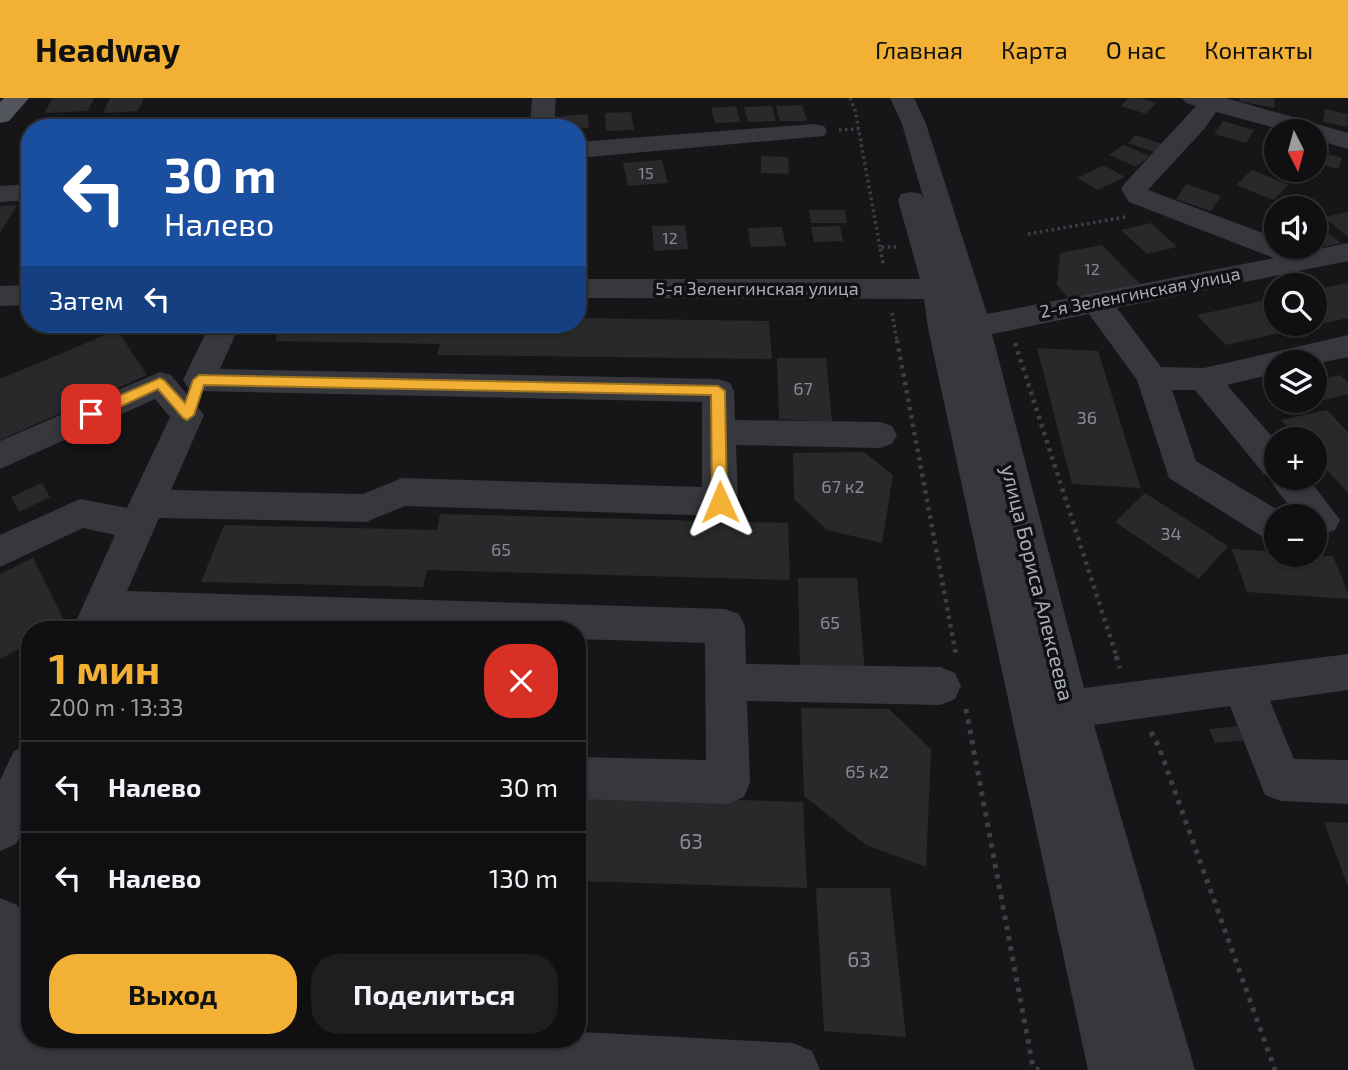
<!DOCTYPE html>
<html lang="ru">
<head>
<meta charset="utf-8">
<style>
  :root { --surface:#101012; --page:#1e1e20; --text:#f1f3f6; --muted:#9c9d9f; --line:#303032; --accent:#f2b134 }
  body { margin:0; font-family:"Exo 2",sans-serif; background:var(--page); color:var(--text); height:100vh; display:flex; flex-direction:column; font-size:26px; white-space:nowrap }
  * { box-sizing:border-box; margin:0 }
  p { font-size:23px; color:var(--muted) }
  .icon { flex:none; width:38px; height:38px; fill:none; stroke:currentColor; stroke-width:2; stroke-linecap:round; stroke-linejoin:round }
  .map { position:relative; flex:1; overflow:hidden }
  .details { position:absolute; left:21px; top:523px; width:565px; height:427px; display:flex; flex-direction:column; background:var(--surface); border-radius:28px; box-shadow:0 2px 5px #0004,0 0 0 2px var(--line) }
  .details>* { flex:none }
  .top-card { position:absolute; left:21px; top:21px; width:565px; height:214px; border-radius:28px; box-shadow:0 2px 5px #0004,0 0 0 2px var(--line); background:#1a4fa0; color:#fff; overflow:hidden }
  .needle { width:46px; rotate:174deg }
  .tools { position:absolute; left:1264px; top:21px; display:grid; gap:14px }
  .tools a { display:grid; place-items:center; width:63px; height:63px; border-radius:50%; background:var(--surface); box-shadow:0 2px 5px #0004,0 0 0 2px var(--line); font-size:35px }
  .pin { position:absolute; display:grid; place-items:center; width:60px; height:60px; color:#fff; margin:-30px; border-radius:14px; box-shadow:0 4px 10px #0006 }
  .me { position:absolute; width:77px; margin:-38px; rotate:359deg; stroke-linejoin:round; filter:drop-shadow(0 0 5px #0008) }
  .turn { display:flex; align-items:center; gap:24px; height:147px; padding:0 28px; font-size:32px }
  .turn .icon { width:91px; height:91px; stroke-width:2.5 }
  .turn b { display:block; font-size:49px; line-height:60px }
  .then { display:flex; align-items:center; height:66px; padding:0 28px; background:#0003; gap:14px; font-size:26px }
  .round { display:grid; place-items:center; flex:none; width:74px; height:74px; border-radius:28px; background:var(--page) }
  .head { display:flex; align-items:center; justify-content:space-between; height:119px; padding:0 28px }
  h1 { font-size:42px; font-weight:700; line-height:52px; color:var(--accent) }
  .cta { display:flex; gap:14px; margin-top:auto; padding:14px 28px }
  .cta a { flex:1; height:80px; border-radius:28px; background:var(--accent); color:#111; font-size:28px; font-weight:700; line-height:80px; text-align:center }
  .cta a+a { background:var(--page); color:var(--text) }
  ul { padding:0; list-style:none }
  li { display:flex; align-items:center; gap:21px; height:91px; padding:0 28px; border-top:2px solid var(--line) }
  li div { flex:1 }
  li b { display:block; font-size:26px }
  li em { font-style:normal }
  header { display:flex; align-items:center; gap:42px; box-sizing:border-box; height:98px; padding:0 35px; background:var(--accent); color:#111 }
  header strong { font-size:33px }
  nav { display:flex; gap:38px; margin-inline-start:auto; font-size:24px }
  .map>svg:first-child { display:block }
</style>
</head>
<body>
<header>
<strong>Headway</strong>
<nav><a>Главная</a><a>Карта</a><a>О нас</a><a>Контакты</a></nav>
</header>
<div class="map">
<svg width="1348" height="972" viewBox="0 0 1348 972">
  <rect width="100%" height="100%" fill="#161618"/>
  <!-- building -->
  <path fill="#29292c" d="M53,0H94L88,13L44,15Z
    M110,0H144L138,13L103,15Z
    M1128,0H1141L1156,5L1146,16L1121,8Z
    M1240,0H1275L1274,10L1239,3Z
    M802,7L807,23H780L776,8Z
    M736,8L740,24L715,25L711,10Z
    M772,8L776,23L748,24L744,9Z
    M1325,11L1348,16L1347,29L1323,24Z
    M631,14L634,32L606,33L605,15Z
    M588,16L589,30H562V18Z
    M514,20L515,30H481V22Z
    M1223,23L1254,32L1246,45L1214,36Z
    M473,25L472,30H446L447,26Z
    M1136,37L1165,47L1157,55L1128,45Z
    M1123,47L1150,58L1136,69L1109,57Z
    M1318,53L1342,60L1338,71L1314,65Z
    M761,58L788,59L789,76L761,75Z
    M662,62L668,85L628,88L623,65Z
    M1104,67L1125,79L1098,92L1077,80Z
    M1252,72L1289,87L1273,102L1236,87Z
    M1186,86L1221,98L1211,113L1176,101Z
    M17,107L0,135V108Z
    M809,112H845L847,125H811Z
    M1348,114V139L1324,119Z
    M1151,125L1177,149L1147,156L1121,132Z
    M1314,126H1317L1341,145L1314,151Z
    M685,127L688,151L654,153L652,128Z
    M840,128L843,143L814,144L811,129Z
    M782,129L786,148L751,149L748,130Z
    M1102,147L1142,188L1071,203L1057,187L1060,155Z
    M1348,185V220L1226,247L1197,217L1276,200V226H1314V192Z
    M578,220L769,223L772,261L437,257L440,246L275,243L282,226H578Z
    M117,232L147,277L0,342V281Z
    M1037,250L1098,253L1141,390L1072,386Z
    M777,260H826L832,324L779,321Z
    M1340,277L1348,284V296L1320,303L1314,297V283Z
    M1327,312L1348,334V395L1314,358V341H1299L1281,322Z
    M864,354L893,377L882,445L827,432L794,401L793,355Z
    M42,385L50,399L19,414L11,399Z
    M1145,395L1228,448L1199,481L1115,424Z
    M440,416L788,425L790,482L427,472L423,489L201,484L224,427L437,432Z
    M1232,451L1276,454V457L1333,458L1348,495V501L1247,494Z
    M33,460L66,526L55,532H30V545L0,561V476Z
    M798,480H857L865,574L800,571Z
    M801,610L889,611L931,651L926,769L866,747L804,698Z
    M1241,628L1247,642L1215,645L1209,631Z
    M578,697L803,704L807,790L578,783Z
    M1324,724L1348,725V789Z
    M816,790H890L906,939L824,933Z"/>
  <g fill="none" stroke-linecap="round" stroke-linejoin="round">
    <!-- path-far2 -->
    <path stroke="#3d3f44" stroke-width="3.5" stroke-dasharray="2.5 3.5" stroke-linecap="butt" d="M850,0L855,12L880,149
      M839,32L859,31
      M1028,136L1125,119
      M883,165L880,149H896
      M892,215L897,243"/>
    <!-- path-far1 -->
    <path stroke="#3d3f44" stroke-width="4.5" stroke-dasharray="3.5 5" stroke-linecap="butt" d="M897,242L956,557
      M1015,245L1117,560"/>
    <!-- path -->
    <path stroke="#3d3f44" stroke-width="5" stroke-dasharray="4.5 6" stroke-linecap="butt" d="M1116,558L1120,570
      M966,611L1033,969L1039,972
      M1151,634L1159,649L1275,972"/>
    <!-- minor -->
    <path fill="#37383d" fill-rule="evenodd" d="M532,0H556L554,30H530Z
      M890,0H914L926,26L987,216L1274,160L1129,104L1121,91L1125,85L1196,8L1186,5L1182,0H1226L1348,35V51L1314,41V33H1287L1216,14L1205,30L1148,92L1276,140V149H1299L1309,153L1348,145V163L1117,210L1161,269L1204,270L1348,237V259L1314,266V264H1276V275L1227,287L1276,343V380H1308L1340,422L1335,432L1314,439V418H1298L1275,390L1270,378L1264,376L1195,292H1172L1196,363L1288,418H1276V444L1263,439L1169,380L1137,282L1089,216L992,236L1084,590L1348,556V592L1270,603L1294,661L1348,662V706L1281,703L1265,697L1230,608L1094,627L1195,972H1088L928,230L924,201L578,200V181H920L898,102L901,96L911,94L921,96L924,102L902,26Z
      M815,26L824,28L827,33L824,38L578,60V44Z
      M30,86V102L0,104V88Z
      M30,187V207L0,208V188Z
      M210,226H240L220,271L718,281L730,285L734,293L735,322L880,324L892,328L897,337L892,346L880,350L736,347L738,404L733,414L720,418L405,408L366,424L159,420L127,493L725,511L739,516L745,528L746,566L940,569L955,575L961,588L955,601L940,607L747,603L750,684L744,699L728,706L578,701V659L706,662L705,545L578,541V532H302L113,526L110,532H72L115,437L83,430L0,469V437L80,401L127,410L170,319L155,301L0,371V343L160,274L171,277L204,317L171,392L363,396L402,380L702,389V304L199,293L188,290L183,282Z
      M30,647V717L16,746L0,753V682L14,653Z
      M0,800L17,807L30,830V942H578V934L601,935L793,945L812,953L820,972H0Z"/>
    <!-- major -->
    <path fill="#53555c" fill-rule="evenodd" d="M4,0H29L9,23L0,25V4Z"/>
  </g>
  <!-- route -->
  <path fill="#f2b134" stroke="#9d7322" stroke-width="2" d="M199,277L718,288L725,293L727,404L720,409L712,404L711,297L204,287L194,317L187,322L183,320L158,291L96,320H86L84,316L86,312L160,280L164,282L185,305L193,282Z"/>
  <g text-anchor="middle" stroke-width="7" stroke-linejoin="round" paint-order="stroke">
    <!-- far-number labels -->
    <g font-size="16" fill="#888b94">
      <text x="646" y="81">15</text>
      <text x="670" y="146">12</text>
      <text x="1092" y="177">12</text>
    </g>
    <!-- far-street labels -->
    <g font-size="18" fill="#a8adb8" stroke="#111113">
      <text x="757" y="197">5-я Зеленгинская улица</text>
      <text transform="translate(1140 195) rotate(-11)" y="6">2-я Зеленгинская улица</text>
    </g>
    <!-- number labels -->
    <g font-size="18" fill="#888b94">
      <text x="803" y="297">67</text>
      <text x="1087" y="326">36</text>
      <text x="843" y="395">67 к2</text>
      <text x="1171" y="442">34</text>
      <text x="501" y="458">65</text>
      <text x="830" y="531">65</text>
      <text x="867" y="680">65 к2</text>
    </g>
    <!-- street labels -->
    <g font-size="21" fill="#a8adb8" stroke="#111113">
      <text transform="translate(1037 485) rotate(76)" y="7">улица Бориса Алексеева</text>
    </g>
    <!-- near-number labels -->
    <g font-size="21" fill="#888b94">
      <text x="691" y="751">63</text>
      <text x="859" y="869">63</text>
    </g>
  </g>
</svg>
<div class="tools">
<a><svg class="needle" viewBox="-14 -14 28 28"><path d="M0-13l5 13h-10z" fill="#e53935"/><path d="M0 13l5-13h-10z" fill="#9c9d9f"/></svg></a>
<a><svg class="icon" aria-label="sound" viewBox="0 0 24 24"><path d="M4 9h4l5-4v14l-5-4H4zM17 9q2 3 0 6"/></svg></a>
<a><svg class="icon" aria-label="search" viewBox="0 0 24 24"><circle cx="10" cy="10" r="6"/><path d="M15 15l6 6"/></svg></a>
<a><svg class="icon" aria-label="layers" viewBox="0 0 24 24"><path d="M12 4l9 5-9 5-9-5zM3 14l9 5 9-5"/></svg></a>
<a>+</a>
<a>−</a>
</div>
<div class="pin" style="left:91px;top:316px;background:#d93025"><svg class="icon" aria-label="arrive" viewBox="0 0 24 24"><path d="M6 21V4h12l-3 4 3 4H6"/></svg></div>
<svg class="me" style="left:720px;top:404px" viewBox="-20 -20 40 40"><path d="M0-17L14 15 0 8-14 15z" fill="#f2b134" stroke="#fff" stroke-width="4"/></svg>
<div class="top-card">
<div class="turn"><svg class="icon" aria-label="left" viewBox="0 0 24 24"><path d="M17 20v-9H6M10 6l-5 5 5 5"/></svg><div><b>30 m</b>Налево</div></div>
<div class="then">Затем<svg class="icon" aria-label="left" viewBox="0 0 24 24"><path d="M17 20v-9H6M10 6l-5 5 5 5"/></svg></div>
</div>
<section class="details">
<div class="head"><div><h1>1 мин</h1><p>200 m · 13:33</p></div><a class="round" style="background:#d93025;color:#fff"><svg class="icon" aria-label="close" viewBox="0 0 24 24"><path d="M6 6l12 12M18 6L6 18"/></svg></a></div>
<ul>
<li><svg class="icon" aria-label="left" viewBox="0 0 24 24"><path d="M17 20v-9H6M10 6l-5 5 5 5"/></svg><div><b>Налево</b></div><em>30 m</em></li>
<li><svg class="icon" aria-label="left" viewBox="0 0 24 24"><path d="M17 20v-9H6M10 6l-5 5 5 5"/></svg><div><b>Налево</b></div><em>130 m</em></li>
</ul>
<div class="cta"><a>Выход</a><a>Поделиться</a></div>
</section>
</div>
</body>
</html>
